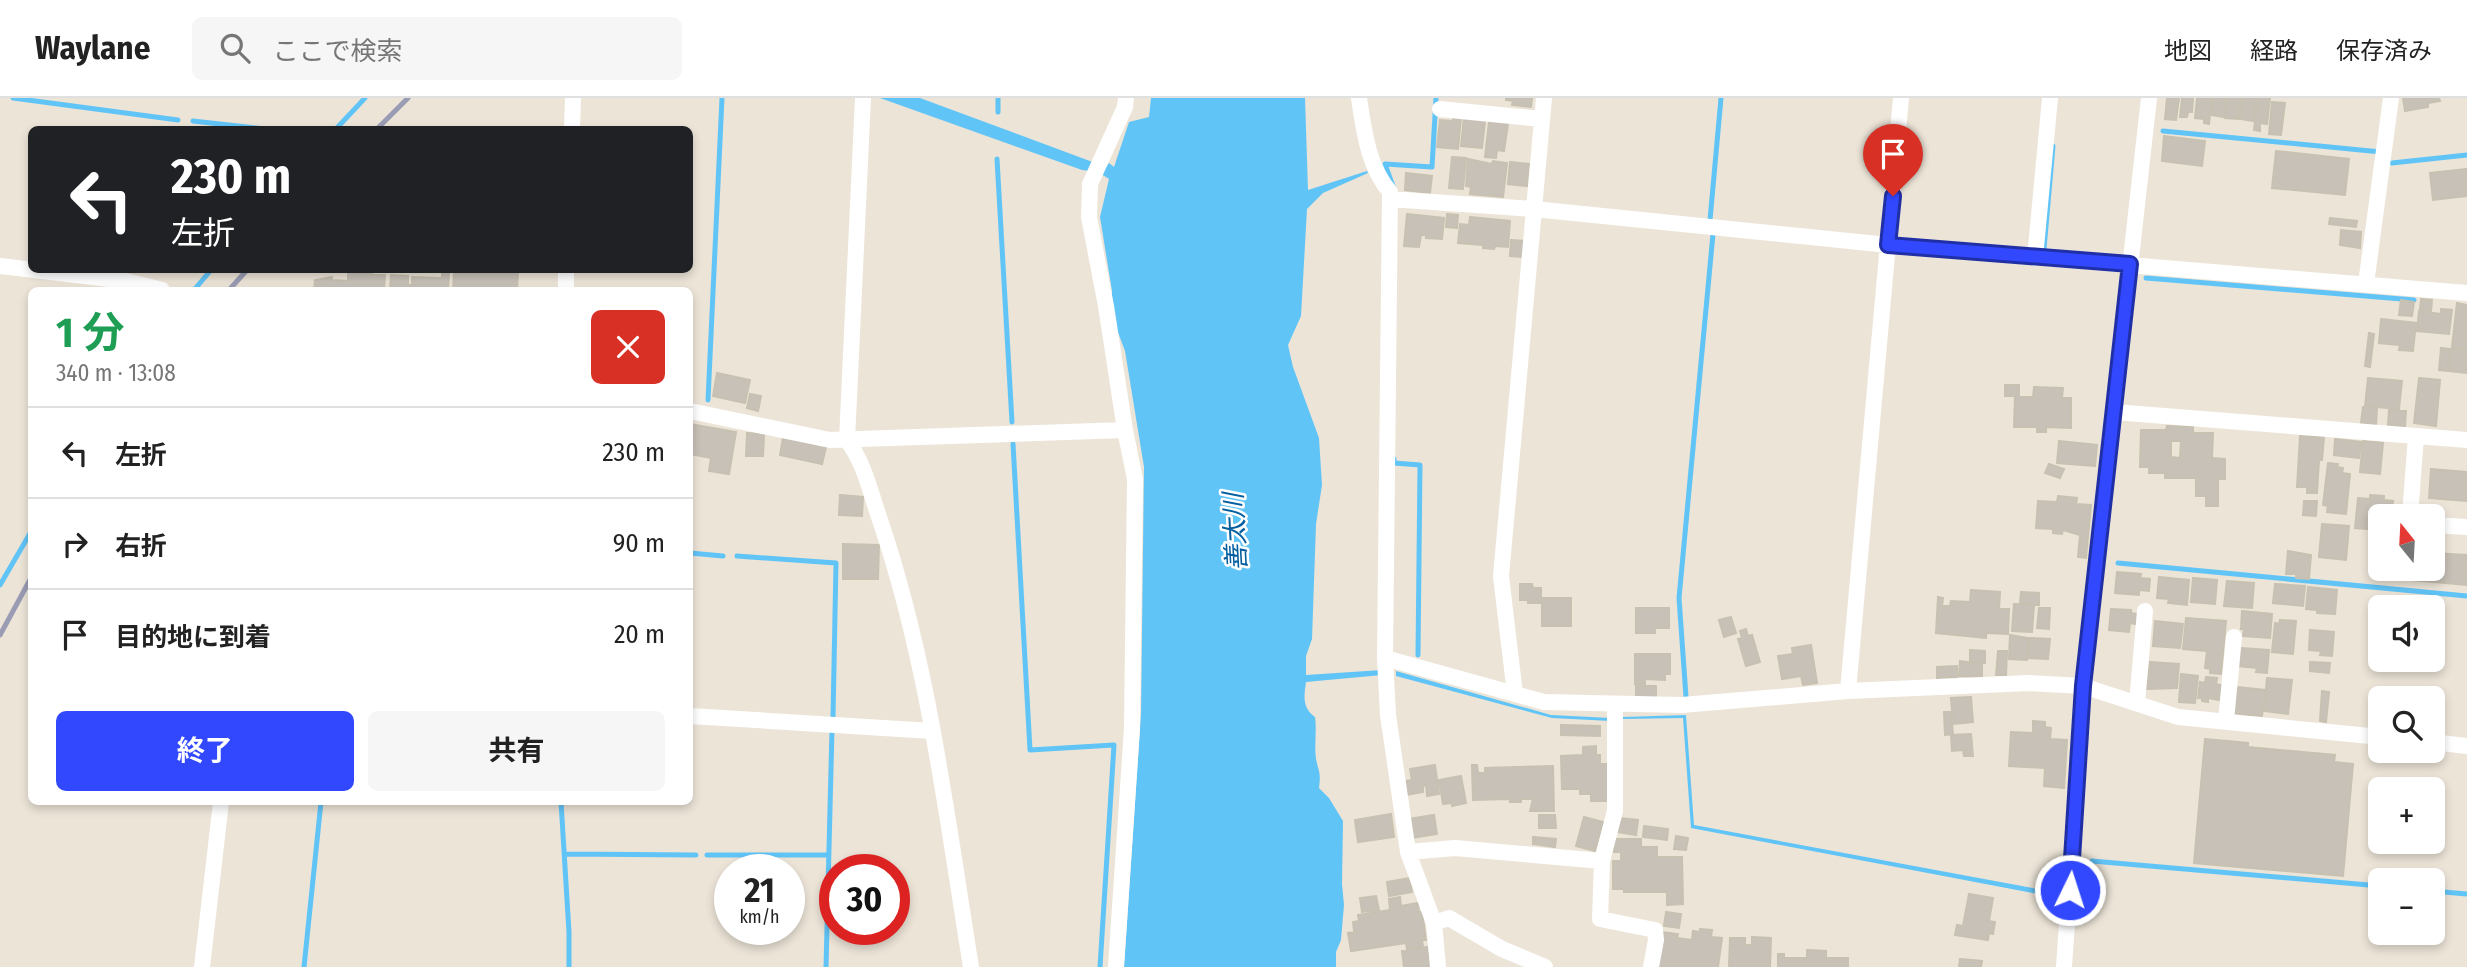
<!DOCTYPE html>
<html lang="ja">
<head>
<meta charset="utf-8">
<style>
  :root { --surface:#fff; --page:#f6f6f6; --text:#222; --muted:#767676; --line:#e0e0e0; --accent:#3148ff }
  body { margin:0; font-family:"Fira Sans Condensed","Noto Sans JP",sans-serif; background:var(--page); color:var(--text); height:100vh; display:flex; flex-direction:column; font-size:26px; white-space:nowrap }
  * { box-sizing:border-box; margin:0 }
  p { font-size:23px; color:var(--muted) }
  .icon { flex:none; width:38px; height:38px; fill:none; stroke:currentColor; stroke-width:2; stroke-linecap:round; stroke-linejoin:round }
  .map { position:relative; flex:1; overflow:hidden }
  .drawer { position:absolute; left:28px; top:189px; width:665px; height:518px; display:flex; flex-direction:column; background:var(--surface); border-radius:10px; box-shadow:0 4px 10px #0003 }
  .drawer>* { flex:none }
  .banner { position:absolute; left:28px; top:28px; width:665px; height:147px; border-radius:10px; box-shadow:0 4px 10px #0003; background:#202124; color:#fff; overflow:hidden }
  .needle { width:46px; rotate:342deg }
  .controls { position:absolute; left:2368px; top:406px; display:grid; gap:14px }
  .controls a { display:grid; place-items:center; width:77px; height:77px; border-radius:10px; background:var(--surface); box-shadow:0 4px 10px #0003; font-size:35px }
  .speed { position:absolute; left:714px; top:756px; display:flex; gap:14px; font-size:35px; font-weight:700; text-align:center }
  .speed>* { display:grid; place-content:center; width:91px; height:91px; border-radius:50%; background:var(--surface); box-shadow:0 4px 10px #0003; line-height:1 }
  .speed small { font-size:18px; font-weight:400 }
  .speed .limit { border:10px solid #d22; background:#fff; color:#111 }
  .pin { position:absolute; display:grid; place-items:center; width:60px; height:60px; color:#fff; margin:-72px -30px; border-radius:50% 50% 50% 0; rotate:-45deg; box-shadow:0 0 7px #0007 }
  .pin .icon { rotate:45deg }
  .me { position:absolute; width:77px; margin:-38px; rotate:4deg; stroke-linejoin:round; filter:drop-shadow(0 0 5px #0008) }
  .turn { display:flex; align-items:center; gap:24px; height:147px; padding:0 28px; font-size:32px }
  .turn .icon { width:91px; height:91px; stroke-width:2.5 }
  .turn b { display:block; font-size:49px; line-height:60px }
  .round { display:grid; place-items:center; flex:none; width:74px; height:74px; border-radius:10px; background:var(--page) }
  .overview { display:flex; align-items:center; justify-content:space-between; height:119px; padding:0 28px }
  h1 { font-size:42px; font-weight:700; line-height:52px; color:#1e9e55 }
  .button { display:flex; gap:14px; margin-top:auto; padding:14px 28px }
  .button a { flex:1; height:80px; border-radius:10px; background:var(--accent); color:#fff; font-size:28px; font-weight:700; line-height:80px; text-align:center }
  .button a+a { background:var(--page); color:var(--text) }
  ul { padding:0; list-style:none }
  li { display:flex; align-items:center; gap:21px; height:91px; padding:0 28px; border-top:2px solid var(--line) }
  li div { flex:1 }
  li b { display:block; font-size:26px }
  li em { font-style:normal }
  header { display:flex; align-items:center; gap:42px; box-sizing:border-box; height:98px; padding:0 35px; background:var(--surface); border-bottom:2px solid var(--line) }
  header strong { font-size:33px }
  nav { display:flex; gap:38px; margin-inline-start:auto; font-size:24px }
  .search { width:490px; height:63px; background:var(--page); display:flex; align-items:center; gap:18px; box-sizing:border-box; padding:0 24px; border-radius:10px; color:var(--muted); font-size:26px }
  .map>svg:first-child { display:block }
</style>
</head>
<body>
<header>
<strong>Waylane</strong>
<div class="search"><svg class="icon" aria-label="search" viewBox="0 0 24 24"><circle cx="10" cy="10" r="6"/><path d="M15 15l6 6"/></svg>ここで検索</div>
<nav><a>地図</a><a>経路</a><a>保存済み</a></nav>
</header>
<div class="map">
<svg width="2467" height="869" viewBox="0 0 2467 869">
  <rect width="100%" height="100%" fill="#ece4d7"/>
  <!-- water -->
  <path fill="#61c4f7" d="M880,0H920L1106,69L1109,65L1114,69L1129,24L1149,19L1151,0H1305L1308,92L1367,73L1368,75L1323,95L1307,111L1301,218L1288,247L1293,269L1319,340L1322,387L1316,426L1312,541L1306,558V577L1382,572V577L1306,584C1304,598 1302,610 1315,619C1317,633 1314,647 1316,661C1319,675 1321,674 1319,690L1329,700L1343,723L1342,786L1344,807L1341,842L1336,854V869H1124L1141,616L1144,369L1125,253L1111,216L1112,193L1100,119L1109,81L1098,74L1082,72Z
    M1396,573L1551,617L1611,620V623L1552,620L1396,578Z
    M1686,617L1694,727L2054,794V799L1691,730L1683,620L1623,621V619Z"/>
  <g fill="none" stroke-linecap="round" stroke-linejoin="round">
    <!-- stream -->
    <path stroke="#61c4f7" stroke-width="5" d="M13,0L178,22
      M998,14V0
      M193,23L274,32
      M335,32L365,0
      M2163,33L2381,54
      M997,61L1012,324
      M2392,65L2467,57
      M1393,88L1385,66L1432,69L1436,0
      M1710,122L1721,0
      M2044,151L2053,48
      M2146,180L2414,202
      M194,192L211,172
      M708,302L722,0
      M1013,346L1030,652L1114,647L1100,869
      M1394,361V365L1420,367L1418,557
      M690,455L723,458
      M737,458L836,465L833,619
      M2118,465L2467,498
      M0,487L32,432
      M1686,599L1679,500L1713,136
      M561,704L569,834V869
      M565,756L696,757
      M707,757H828
      M2092,763L2380,788
      M2432,793L2467,796
      M304,869L321,704
      M826,869L832,632"/>
  </g>
  <!-- building -->
  <path fill="#c7c1b8" stroke="#c7c1b1" stroke-width="2" fill-rule="evenodd" d="M1506,0H1532L1531,9L1512,7L1513,3L1506,2Z
    M2167,0H2179L2176,22L2165,21Z
    M2182,0H2193L2192,14H2188L2187,19H2180Z
    M2197,0H2212L2209,26L2204,25V21L2195,20Z
    M2213,0H2226L2224,19L2211,17Z
    M2227,0H2241L2238,21L2225,20Z
    M2242,0H2256L2254,23L2240,21Z
    M2258,0H2270L2267,26L2260,25V33L2254,32Z
    M2403,0H2439L2440,3L2428,5V9L2405,13Z
    M2272,4L2285,5L2281,37L2269,36Z
    M1453,19L1461,20L1458,51L1437,49L1440,22L1453,23Z
    M1464,19L1485,23L1482,50L1461,48Z
    M1489,24L1508,26L1504,53L1497,52L1496,60L1485,59Z
    M2164,38L2205,43L2202,68L2162,63Z
    M2276,53L2349,61L2345,97L2272,90Z
    M1452,59L1466,60L1463,91L1449,90Z
    M1468,61L1492,66L1493,63L1507,65L1503,99L1470,96L1471,89L1466,88Z
    M1510,64L1529,66L1527,88L1508,86Z
    M2467,71V98L2433,102L2430,75Z
    M1406,75L1432,78L1430,95L1405,92Z
    M1407,116L1444,120L1442,141L1426,140V137H1421L1419,149L1404,148Z
    M1447,116L1458,117L1457,130L1446,129Z
    M1470,119L1510,123L1508,149L1495,148L1494,151L1483,150V147L1458,145L1460,126L1469,127Z
    M2330,120L2357,123L2356,129L2329,126Z
    M2341,132L2361,134L2360,150L2340,147Z
    M1511,142L1525,143L1523,159L1510,158Z
    M454,172H518L517,192H453Z
    M348,173L372,174V177H385L384,192H314L315,182L332,179V182L348,183Z
    M442,176H449L448,192H390L391,177L408,178V187H412V179L442,180Z
    M2421,201L2432,202L2431,213L2420,212Z
    M2401,202L2414,204L2412,218L2399,217Z
    M2457,205L2467,207V251L2452,249Z
    M2441,211L2452,212L2449,236L2417,233L2419,213L2441,216Z
    M2381,221L2416,225L2413,253L2399,252L2400,247L2379,245Z
    M2369,235L2374,236L2370,269L2365,268Z
    M2441,250L2450,251L2448,273L2439,272Z
    M2452,251L2467,252V275L2450,273Z
    M717,275L750,282L745,305L713,298Z
    M2368,280L2402,283L2399,311L2365,308Z
    M2419,280L2440,282L2436,328L2414,325Z
    M2005,287H2019V299H2033L2034,289L2063,290L2062,300H2071V330L2046,329V334H2037V329H2014L2015,298H2005Z
    M750,296L761,298L758,313L747,310Z
    M2363,309L2377,310L2376,327L2361,325Z
    M2389,312L2406,313L2405,329L2388,327Z
    M690,326L736,334L729,376L709,373L711,360L690,356Z
    M2167,328L2193,329V335H2213L2212,360L2225,361V381H2218V408H2206V398H2196V380H2165V375H2149V369H2140L2141,332H2166ZM2171,343H2181L2180,360L2171,359Z
    M747,335L764,336L763,358H746Z
    M2300,338L2324,339L2322,362H2319L2317,395H2307V389H2297Z
    M783,340L826,349L822,366L780,357Z
    M2335,341L2361,344L2359,360L2334,357Z
    M2059,343L2097,347L2095,368L2057,365Z
    M2363,343L2383,345L2380,376L2360,374Z
    M2328,365L2338,366L2337,369L2343,370L2342,375L2350,376L2346,416L2327,414L2328,408L2323,407Z
    M2049,366L2064,371L2060,380L2045,375Z
    M2431,371L2467,374V403L2429,400Z
    M840,397L863,399L862,418L839,417Z
    M2370,397L2384,398V402L2393,403L2391,418H2380V432L2355,430L2358,400L2370,401Z
    M2058,398L2077,400L2076,406L2091,407L2086,460L2078,459L2080,437L2063,432L2062,436L2053,435V431L2036,430L2038,403L2057,404Z
    M2304,403H2317L2316,418L2303,417Z
    M2322,426L2349,428L2346,462L2319,459Z
    M843,446L879,447L878,481H843Z
    M2288,453L2311,457L2309,481L2296,480V476H2286Z
    M2432,455L2467,457V487L2412,482V471H2432Z
    M2117,474L2141,476L2140,480L2150,481L2149,493L2139,492V497L2115,495Z
    M2159,479L2189,482L2187,507L2168,505L2169,501L2157,500Z
    M2193,480L2217,482L2215,506L2191,504Z
    M2227,483L2254,485L2252,510L2224,508Z
    M1520,486H1532L1533,490H1541V505H1528V502H1520Z
    M2275,486L2305,488L2303,508L2273,505Z
    M2308,489L2337,492L2335,516L2317,515V512L2306,511Z
    M1971,492L2000,494L1999,511H2009L2008,536L1986,535V540L1936,535L1938,499L1943,500L1942,508H1950L1951,503L1970,504Z
    M2021,494L2039,495V507L2020,506Z
    M1542,500H1571V528H1542Z
    M2014,506L2034,507L2032,534L2012,533Z
    M1636,510H1669V530H1655V535H1636Z
    M2039,510H2050L2049,531L2037,530Z
    M2111,511L2131,512V515L2137,516L2136,526L2130,525L2129,534L2109,532Z
    M2242,513L2272,516L2270,540L2243,538L2244,531H2241Z
    M1731,519L1736,535L1724,539L1719,522Z
    M2186,520L2226,523L2221,576L2210,575V571L2205,570L2207,553L2183,551Z
    M2280,522L2296,523L2293,556L2272,554L2275,525L2279,526Z
    M2155,523L2183,526L2180,550L2153,548Z
    M1746,531L1748,538L1752,537L1760,564L1746,568L1738,541L1742,540L1740,533Z
    M2310,532L2334,534L2332,558L2320,557L2321,553L2309,552Z
    M2010,537L2028,540L2027,562L2009,561Z
    M2030,540L2050,541L2048,561L2029,560Z
    M1811,547L1817,585L1803,587L1801,578L1782,581L1778,558L1793,556L1792,550Z
    M2240,550L2269,552L2267,575L2256,574L2257,570L2238,568Z
    M1970,552L1985,553V565L1970,564Z
    M1998,553H2007L2006,577H1996Z
    M1635,556H1670V576H1665V582L1645,581V586H1635Z
    M1960,563L1982,566V579L1959,578Z
    M2150,564L2179,566L2177,590L2147,591Z
    M2310,564L2330,565L2329,575L2310,573Z
    M1957,568V579L1937,580V569Z
    M2181,576L2198,578L2195,605L2179,604Z
    M2206,579L2217,580L2216,586L2221,587L2219,602L2208,600V604L2202,603V600H2198L2200,584L2205,585Z
    M2267,580L2292,582L2288,616L2264,613Z
    M1636,588H1656V600L1636,599Z
    M2237,589L2265,592L2262,618L2234,616Z
    M2322,593L2329,594L2326,624L2320,623Z
    M1971,599L1973,624L1953,626L1951,600Z
    M1944,614H1951L1953,636L1945,637Z
    M2033,623L2045,624V629L2051,630L2050,641L2067,642L2064,690L2044,688L2045,670L2009,668L2011,634L2033,635Z
    M1561,627L1600,628V638L1561,637Z
    M1971,636L1973,658H1964L1963,652L1952,653L1951,637Z
    M2205,641L2248,645V649L2335,657L2334,664L2353,666L2343,778L2194,765Z
    M1596,648V657H1600V666H1609V703H1591V696H1580V691H1562L1561,658L1583,657V649Z
    M1435,667L1439,696L1427,698L1426,687L1423,688V694L1406,697L1404,683L1412,682L1410,671Z
    M1472,667H1477L1478,675H1485V670L1553,668L1554,713H1530L1533,701H1521V704H1510V701L1473,702Z
    M1461,678L1466,705L1452,708V705L1443,706L1439,682Z
    M1391,716L1394,739L1358,744L1355,722Z
    M1434,717L1437,736L1411,740L1408,721Z
    M1539,717H1555L1556,730H1539Z
    M1584,719L1603,724L1595,753L1576,748Z
    M1619,720L1638,722L1636,737L1617,734Z
    M1644,728L1668,731L1667,742L1643,739Z
    M1676,738L1688,740L1686,752L1674,751Z
    M1533,739L1556,741L1555,749L1533,746Z
    M1614,741H1641V749H1657V759H1682L1683,806L1667,807V794H1624V791H1613V763H1621V754H1614Z
    M1410,780L1412,794L1389,798L1387,784Z
    M1969,796L1993,800L1989,823L1995,824L1993,836L1989,835L1988,842L1955,837L1957,827L1963,828Z
    M1376,798L1379,812L1362,814L1360,800Z
    M1400,799L1401,808L1418,805L1419,814H1422L1426,842H1422L1423,849L1407,851L1406,845L1351,853L1348,835L1359,834L1354,833L1353,824L1359,823L1358,817L1390,812L1389,801Z
    M1666,814L1681,816L1679,830L1664,828Z
    M1700,831L1712,832L1711,839L1722,840L1718,869H1657L1662,834L1678,836L1677,840L1692,842L1693,833L1700,834Z
    M1752,839L1771,840L1770,869H1729L1730,840H1745V847H1752Z
    M1427,849L1430,869H1404L1402,853Z
    M1807,852L1826,853V860H1848V869H1778V856H1784V860H1807Z
    M1960,861L1982,863L1981,869H1959Z"/>
  <g fill="none" stroke-linecap="round" stroke-linejoin="round">
    <!-- street -->
    <path stroke="#fff" stroke-width="16" d="M863,0L847,342C865,366 871,397 881,425C929,568 947,721 971,869
      M1359,0C1364,33 1368,68 1390,94L1385,560L1388,617L1408,754L1434,825L1438,869
      M1440,11L1542,21
      M572,32L573,0
      M1390,101L1534,111L1888,147L2467,195
      M2035,160L2050,0
      M0,168L126,183L162,192
      M2366,186L2391,0
      M566,192V172
      M690,313L830,342L1125,332
      M2114,314L2467,342
      M2410,418L2416,338
      M2432,427L2467,429
      M1385,560L1544,604L1682,607L1848,593L2029,585L2083,588L2178,619L2380,639
      M1848,593L1901,0
      M1515,596L1501,478L1544,0
      M2137,605L2145,513
      M1615,607V713L1602,763L1600,821L1655,832L1656,842L1651,869
      M690,618L932,633
      M2226,623L2234,539
      M2432,644L2467,648
      M1408,754L1455,750L1602,763
      M1434,825L1449,820L1502,851L1545,869
      M202,869L221,704
      M1116,869L1132,630L1135,381L1125,332L1106,208L1089,119L1090,86L1125,9L1126,0
      M2064,869L2083,588L2149,0"/>
    <!-- rail -->
    <path stroke="#9a9cb4" stroke-width="5" d="M376,32L408,0
      M229,192L247,172
      M0,537L32,478"/>
  </g>
  <g fill="none" stroke-linecap="round" stroke-linejoin="round">
    <defs>
      <path id="route" d="M1893,98L1888,147L2130,166L2083,588L2070,792"/>
    </defs>
    <!-- route casing -->
    <use href="#route" stroke="#202fa6" stroke-width="18"/>
    <!-- route -->
    <use href="#route" stroke="#3148ff" stroke-width="12"/>
  </g>
  <g text-anchor="middle" stroke-width="5" stroke-linejoin="round" paint-order="stroke">
    <!-- water labels -->
    <g font-size="26" font-style="italic" fill="#035ea0" stroke="#fff">
      <text transform="translate(1235 434) rotate(-93)" y="9">善太川</text>
    </g>
  </g>
</svg>
<div class="controls">
<a><svg class="needle" viewBox="-14 -14 28 28"><path d="M0-13l5 13h-10z" fill="#e53935"/><path d="M0 13l5-13h-10z" fill="#767676"/></svg></a>
<a><svg class="icon" aria-label="sound" viewBox="0 0 24 24"><path d="M4 9h4l5-4v14l-5-4H4zM17 9q2 3 0 6"/></svg></a>
<a><svg class="icon" aria-label="search" viewBox="0 0 24 24"><circle cx="10" cy="10" r="6"/><path d="M15 15l6 6"/></svg></a>
<a>+</a>
<a>−</a>
</div>
<div class="speed"><div>21<small>km/h</small></div><div class="limit">30</div></div>
<div class="pin" style="left:1893px;top:98px;background:#d93025"><svg class="icon" aria-label="arrive" viewBox="0 0 24 24"><path d="M6 21V4h12l-3 4 3 4H6"/></svg></div>
<svg class="me" style="left:2070px;top:792px" viewBox="-20 -20 40 40"><circle r="17" fill="#3148ff" stroke="#fff" stroke-width="3"/><path d="M0-11L8 9 0 5-8 9z" fill="#fff"/></svg>
<div class="banner">
<div class="turn"><svg class="icon" aria-label="left" viewBox="0 0 24 24"><path d="M17 20v-9H6M10 6l-5 5 5 5"/></svg><div><b>230 m</b>左折</div></div>
</div>
<section class="drawer">
<div class="overview"><div><h1>1 分</h1><p>340 m · 13:08</p></div><a class="round" style="background:#d93025;color:#fff"><svg class="icon" aria-label="close" viewBox="0 0 24 24"><path d="M6 6l12 12M18 6L6 18"/></svg></a></div>
<ul>
<li><svg class="icon" aria-label="left" viewBox="0 0 24 24"><path d="M17 20v-9H6M10 6l-5 5 5 5"/></svg><div><b>左折</b></div><em>230 m</em></li>
<li><svg class="icon" aria-label="right" viewBox="0 0 24 24"><path d="M7 20v-9h11M14 6l5 5-5 5"/></svg><div><b>右折</b></div><em>90 m</em></li>
<li><svg class="icon" aria-label="arrive" viewBox="0 0 24 24"><path d="M6 21V4h12l-3 4 3 4H6"/></svg><div><b>目的地に到着</b></div><em>20 m</em></li>
</ul>
<div class="button"><a>終了</a><a>共有</a></div>
</section>
</div>
</body>
</html>
